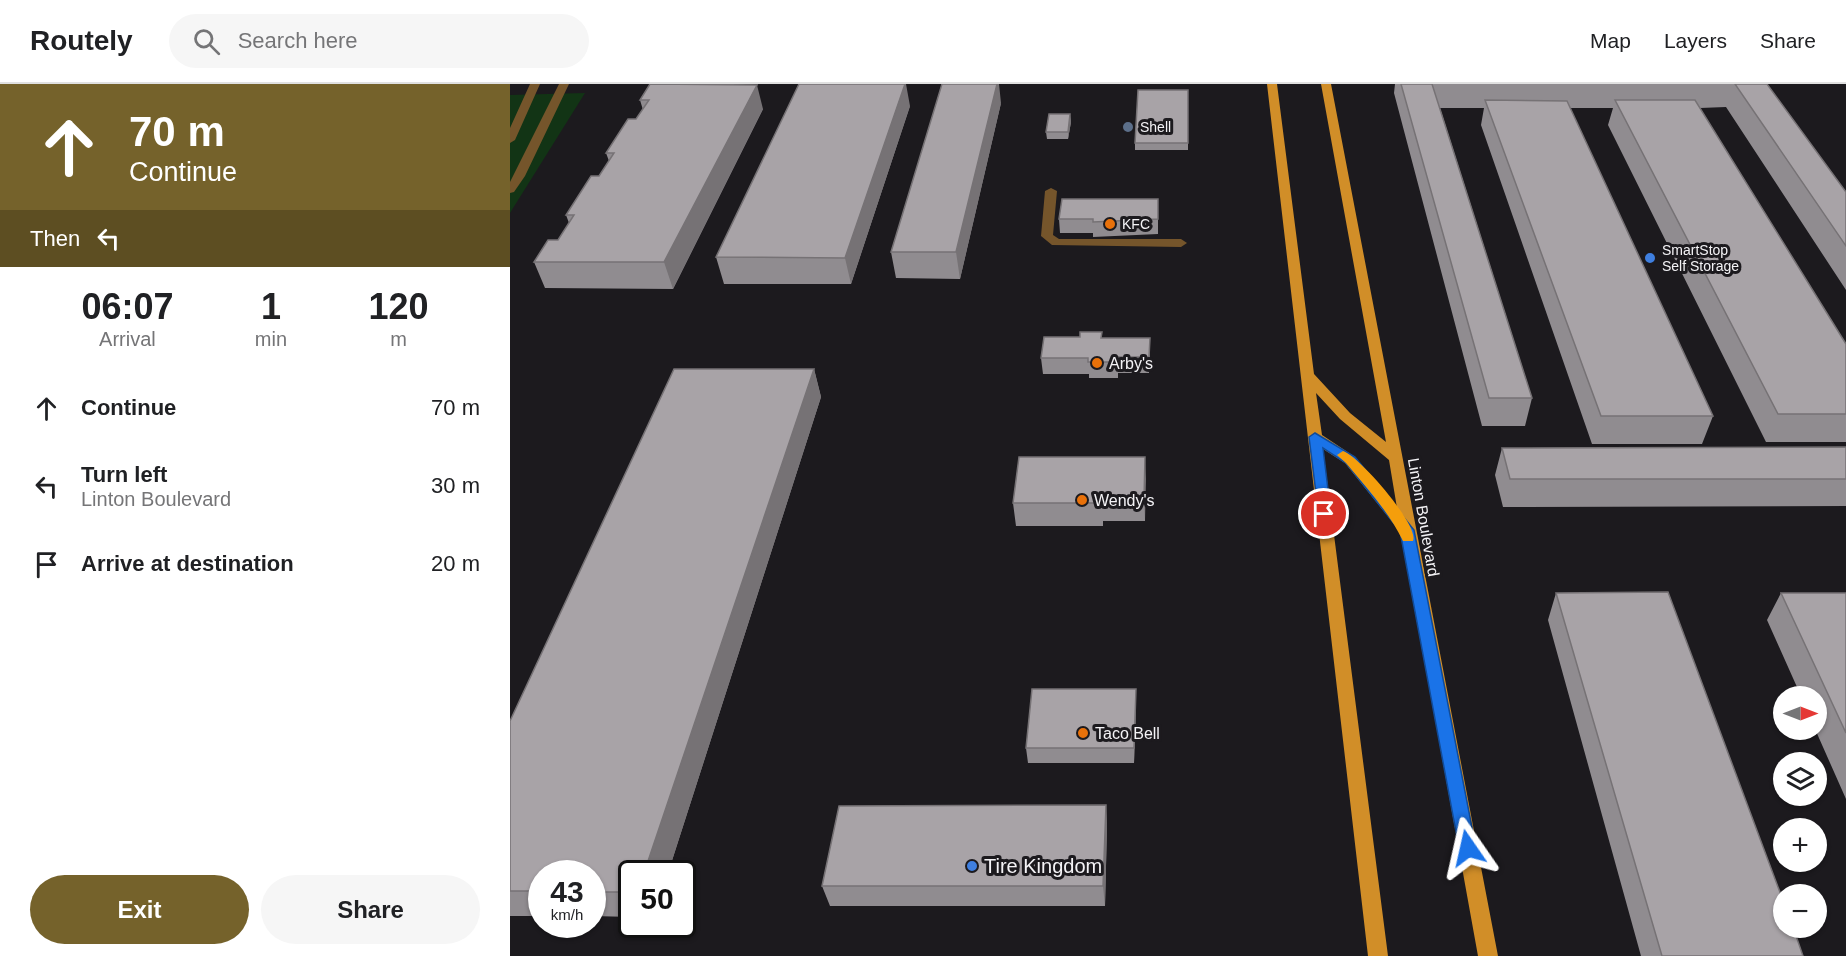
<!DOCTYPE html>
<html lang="en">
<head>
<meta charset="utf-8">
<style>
  :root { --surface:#fff; --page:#f6f6f6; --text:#202124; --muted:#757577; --line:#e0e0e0; --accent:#75622b }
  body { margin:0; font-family:Arial,sans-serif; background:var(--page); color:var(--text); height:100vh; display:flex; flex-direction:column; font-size:22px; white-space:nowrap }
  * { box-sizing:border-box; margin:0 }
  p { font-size:20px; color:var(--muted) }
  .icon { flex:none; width:33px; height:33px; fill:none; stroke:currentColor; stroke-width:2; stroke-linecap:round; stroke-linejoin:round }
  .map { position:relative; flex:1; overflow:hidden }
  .panel { display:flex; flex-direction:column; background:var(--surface); width:510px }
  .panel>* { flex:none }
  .top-card { background:#75622b; color:#fff; overflow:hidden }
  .needle { width:39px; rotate:90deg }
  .controls { position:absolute; left:1263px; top:602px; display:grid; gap:12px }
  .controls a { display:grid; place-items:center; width:54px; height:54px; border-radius:50%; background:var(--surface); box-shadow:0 2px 4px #0004; font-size:30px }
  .speed { position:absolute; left:18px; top:776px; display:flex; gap:12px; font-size:30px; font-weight:700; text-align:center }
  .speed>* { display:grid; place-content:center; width:78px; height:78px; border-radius:50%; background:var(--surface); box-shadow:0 2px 4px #0004; line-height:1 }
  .speed small { font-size:15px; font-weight:400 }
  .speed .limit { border:3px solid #111; border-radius:9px; background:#fff; color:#111 }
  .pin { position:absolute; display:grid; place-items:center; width:51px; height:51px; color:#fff; margin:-26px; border:3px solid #fff; border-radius:50%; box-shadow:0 2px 6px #0007 }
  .me { position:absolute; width:66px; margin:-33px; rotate:349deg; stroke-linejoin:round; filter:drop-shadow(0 0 4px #0008) }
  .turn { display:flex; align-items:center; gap:21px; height:126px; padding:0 30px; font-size:27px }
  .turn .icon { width:78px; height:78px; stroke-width:2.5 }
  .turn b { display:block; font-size:42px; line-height:51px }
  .then { display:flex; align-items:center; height:57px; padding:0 30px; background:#0003; gap:12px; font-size:22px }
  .eta { display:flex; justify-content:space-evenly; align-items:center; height:102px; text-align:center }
  .eta b { font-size:36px; font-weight:800; line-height:42px }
  .primary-button { display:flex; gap:12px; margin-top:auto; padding:12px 30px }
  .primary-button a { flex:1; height:69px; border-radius:36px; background:var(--accent); color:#fff; font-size:24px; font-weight:800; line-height:69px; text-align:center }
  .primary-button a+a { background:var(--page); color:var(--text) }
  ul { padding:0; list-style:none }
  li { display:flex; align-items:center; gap:18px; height:78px; padding:0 30px }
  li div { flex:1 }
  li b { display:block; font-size:22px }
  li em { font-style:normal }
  header { display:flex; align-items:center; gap:36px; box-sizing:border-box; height:84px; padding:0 30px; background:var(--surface); border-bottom:2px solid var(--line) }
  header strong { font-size:28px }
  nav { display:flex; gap:33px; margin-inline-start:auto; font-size:21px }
  .search { width:420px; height:54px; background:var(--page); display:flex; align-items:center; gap:15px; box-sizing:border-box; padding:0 21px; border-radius:33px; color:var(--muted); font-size:22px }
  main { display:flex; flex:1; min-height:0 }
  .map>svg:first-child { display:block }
</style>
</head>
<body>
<header>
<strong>Routely</strong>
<div class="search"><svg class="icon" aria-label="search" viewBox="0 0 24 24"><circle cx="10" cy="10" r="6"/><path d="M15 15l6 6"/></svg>Search here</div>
<nav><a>Map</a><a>Layers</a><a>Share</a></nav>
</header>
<main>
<section class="panel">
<div class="top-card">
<div class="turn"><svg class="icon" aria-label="ahead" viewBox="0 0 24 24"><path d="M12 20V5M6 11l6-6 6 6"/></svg><div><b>70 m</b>Continue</div></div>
<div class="then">Then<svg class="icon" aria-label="left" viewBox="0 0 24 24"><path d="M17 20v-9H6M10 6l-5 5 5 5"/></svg></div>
</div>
<div class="eta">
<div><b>06:07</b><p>Arrival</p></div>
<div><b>1</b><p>min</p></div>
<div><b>120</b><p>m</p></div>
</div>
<ul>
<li><svg class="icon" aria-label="ahead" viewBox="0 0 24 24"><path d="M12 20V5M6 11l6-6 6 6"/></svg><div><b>Continue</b></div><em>70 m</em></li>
<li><svg class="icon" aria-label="left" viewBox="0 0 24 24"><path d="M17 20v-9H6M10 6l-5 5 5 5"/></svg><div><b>Turn left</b><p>Linton Boulevard</p></div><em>30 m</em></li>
<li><svg class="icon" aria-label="arrive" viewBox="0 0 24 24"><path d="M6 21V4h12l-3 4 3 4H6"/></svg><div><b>Arrive at destination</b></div><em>20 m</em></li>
</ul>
<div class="primary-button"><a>Exit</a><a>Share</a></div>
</section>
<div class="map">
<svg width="1336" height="872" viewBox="0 0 1336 872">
  <rect width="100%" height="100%" fill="#1c1a1e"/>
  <!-- green -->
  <path fill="#123415" d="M75,9L0,129V11Z"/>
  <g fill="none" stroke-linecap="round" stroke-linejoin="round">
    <!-- minor -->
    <path fill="#75552b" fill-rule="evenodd" d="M20,0H30L5,56L0,59V44Z
      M49,0H59L15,92L4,108L0,109V98Z
      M541,104L547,107L543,151L549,155H671L677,159L671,163L542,161L531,152L535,107Z"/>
    <!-- major -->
    <path fill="#d18e28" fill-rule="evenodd" d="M757,0H767L804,290L840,329L876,358L811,0H821L988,872H968L891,446L888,445L835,379L813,365L878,872H858ZM806,309L830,335L879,376L887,424L845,373L812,351Z"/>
  </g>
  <!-- wall -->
  <path fill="#908c90" d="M140,0L253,25L163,205L35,204L24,178L48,156L59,139L56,131L89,92L99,77L96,69L126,35L133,26L130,16Z
    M885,0H1225L1336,108V206L1216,23L1190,24L1336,260V358H1256L1098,41L1103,24H1060L1203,332L1192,360H1082L971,41L974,24H930L1022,314L1015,342H972L884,9Z
    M678,6V66H625V59Z
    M491,19L450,195L386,194L381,168Z
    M400,22L341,200H214L206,173Z
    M560,30L561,38L558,55H537L536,48Z
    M648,115V150L583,153V149H550L549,135Z
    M592,254L640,269L639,289H608V294H579V290H533L531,274Z
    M304,285L311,313L158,789H122V833L82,832V789H32V832H0V637Z
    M1336,363V422L993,423L985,391L992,364Z
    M635,373V437H593V442H506L503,419Z
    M1046,509L1293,872H1131L1038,536Z
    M1271,509H1336V715L1305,645H1306V612H1291L1257,536Z
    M626,620L624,679H518L516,664Z
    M596,721L597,742L595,822H320L312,802Z"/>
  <!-- shaded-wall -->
  <path fill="#767275" d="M395,0H396L400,22L341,200L335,174Z
    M487,0H489L491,19L450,195L446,168Z
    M247,1L253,25L163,205L154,178Z
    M560,30L561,38L558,55V48Z
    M304,285L311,313L158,789H134Z
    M635,373L636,395L635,437L634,415Z
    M626,605V620L624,679V664Z
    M596,721L597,742L595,822L593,802Z"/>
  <!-- building -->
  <path fill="#a8a3a7" stroke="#767275" stroke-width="1.5" d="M140,0L247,1L154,178H24L38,156H48L64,131H56L81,92H89L104,69H96L118,35H126L139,16H130Z
    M289,0H395L335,174L206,173Z
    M432,0H487L446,168H381Z
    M891,0H922L1022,314H979Z
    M1225,0H1257L1336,108V162Z
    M628,6H678V59H625Z
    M975,16L1057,17L1203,332H1091Z
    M1105,16H1185L1336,260V330H1268Z
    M539,30H560L558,48H536Z
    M552,115H648V135L583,138V135H549Z
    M570,248H592L591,254H640L639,273H607V278H578V274H531L534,253H570Z
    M164,285H304L134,789H122V808H82V789H32V807H0V637Z
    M1336,363V395H1000L992,364Z
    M509,373H635L634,415H592V419H503Z
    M1158,508L1274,819V843H1283L1293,872H1152L1046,509Z
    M1271,509H1336V649Z
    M522,605H626L624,664H516Z
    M596,721L593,802H312L329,722Z"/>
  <!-- route -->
  <path fill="#1a73e8" stroke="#114b97" stroke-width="1.5" d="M805,349L845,373L904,446L966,764L964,769L958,771L952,769L949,764L890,447L836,379L813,364L821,430L814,435L809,433L799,353Z"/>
  <!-- slow -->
  <path fill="#f59e0b" d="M833,367C849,372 910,442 903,457H893C879,428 857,404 836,379L827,371Z"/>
  <!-- markers -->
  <circle fill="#5c6f8a" stroke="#1c1a1e" stroke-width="2" cx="618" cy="43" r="6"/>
  <g fill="#e8710a" stroke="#1c1a1e" stroke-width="2">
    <circle cx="600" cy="140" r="6"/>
    <circle cx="587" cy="279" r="6"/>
    <circle cx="572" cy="416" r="6"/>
    <circle cx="573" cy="649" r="6"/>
  </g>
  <g fill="#3f7fe0" stroke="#1c1a1e" stroke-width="2">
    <circle cx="1140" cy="174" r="6"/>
    <circle cx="462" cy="782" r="6"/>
  </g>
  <g text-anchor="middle" stroke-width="6" stroke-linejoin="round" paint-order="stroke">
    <!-- far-poi labels -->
    <g font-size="14" fill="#f4f3f6" stroke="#1c1a1e" text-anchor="start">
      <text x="630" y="48">Shell</text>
      <text x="612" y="145">KFC</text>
      <text x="1152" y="171">SmartStop<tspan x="1152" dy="16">Self Storage</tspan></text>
    </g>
    <!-- poi labels -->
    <g font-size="16" fill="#f4f3f6" stroke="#1c1a1e" text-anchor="start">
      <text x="599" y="285">Arby's</text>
      <text x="584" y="422">Wendy's</text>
      <text x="585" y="655">Taco Bell</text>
    </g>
    <!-- street labels -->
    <g font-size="16" fill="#f4f3f6" stroke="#1c1a1e">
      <text transform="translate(914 433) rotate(80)" y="6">Linton Boulevard</text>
    </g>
    <!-- near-poi labels -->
    <g font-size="20" fill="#f4f3f6" stroke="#1c1a1e" text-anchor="start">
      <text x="474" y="789">Tire Kingdom</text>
    </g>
  </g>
</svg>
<div class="controls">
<a><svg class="needle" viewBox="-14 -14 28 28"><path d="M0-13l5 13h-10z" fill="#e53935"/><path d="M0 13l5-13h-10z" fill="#757577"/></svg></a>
<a><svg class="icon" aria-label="layers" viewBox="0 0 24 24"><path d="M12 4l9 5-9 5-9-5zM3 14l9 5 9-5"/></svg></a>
<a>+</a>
<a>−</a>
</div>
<div class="speed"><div>43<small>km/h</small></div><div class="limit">50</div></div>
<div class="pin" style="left:814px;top:430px;background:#d93025"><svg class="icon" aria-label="arrive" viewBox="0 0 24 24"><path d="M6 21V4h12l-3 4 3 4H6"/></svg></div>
<svg class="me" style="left:958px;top:764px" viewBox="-20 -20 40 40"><path d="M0-17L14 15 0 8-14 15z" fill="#1a73e8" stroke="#fff" stroke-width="4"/></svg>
</div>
</main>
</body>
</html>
